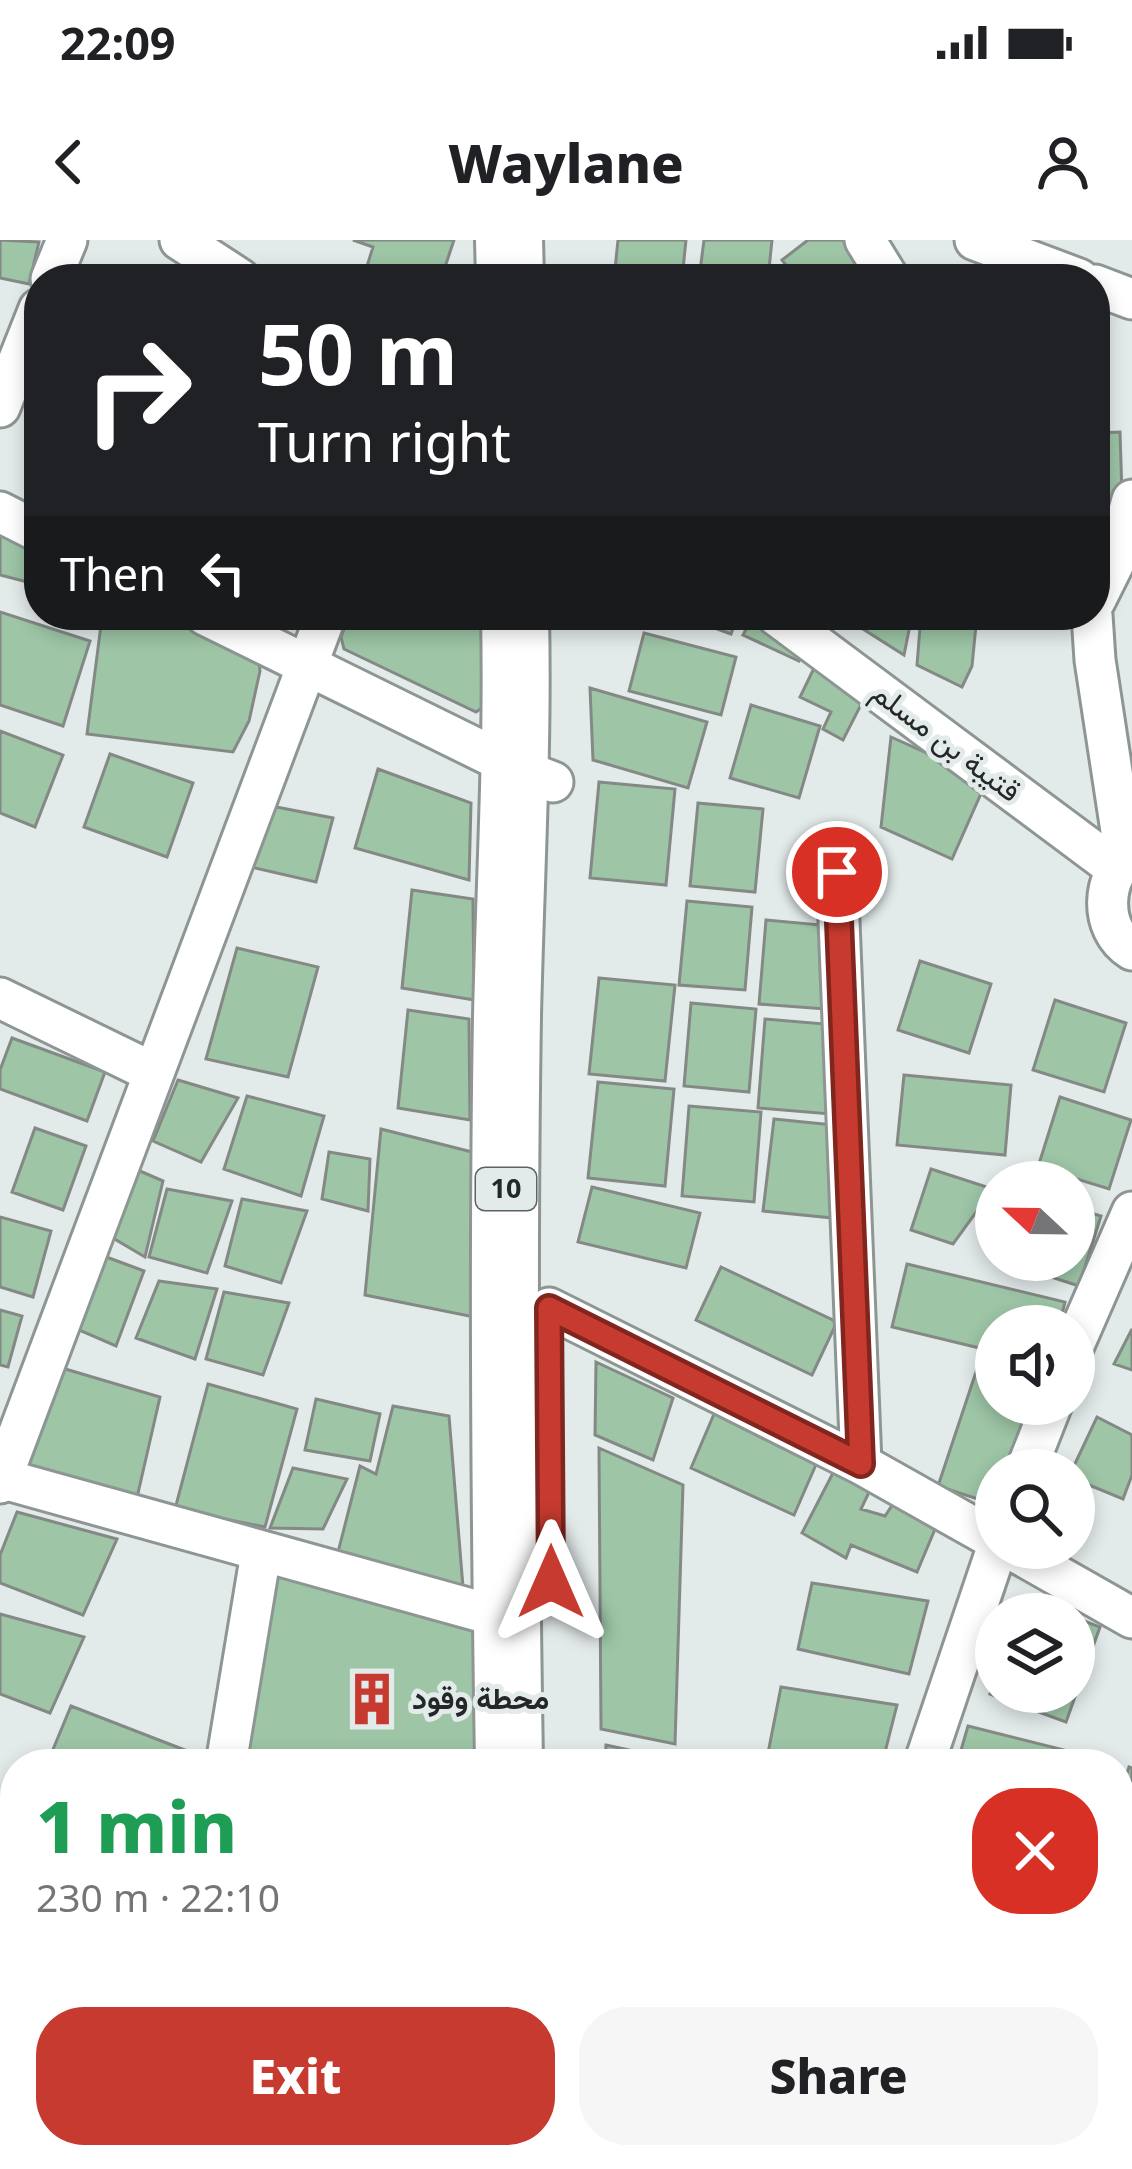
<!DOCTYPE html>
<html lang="en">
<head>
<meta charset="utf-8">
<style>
  :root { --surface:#fff; --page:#f6f6f6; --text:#202124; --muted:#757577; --accent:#c73a2f }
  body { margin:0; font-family:"Noto Sans",Vazirmatn,sans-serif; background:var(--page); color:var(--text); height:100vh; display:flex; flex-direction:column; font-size:45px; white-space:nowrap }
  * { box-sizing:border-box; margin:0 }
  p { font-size:39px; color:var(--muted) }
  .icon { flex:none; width:66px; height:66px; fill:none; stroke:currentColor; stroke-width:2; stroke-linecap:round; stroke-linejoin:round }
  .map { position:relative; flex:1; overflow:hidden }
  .side { position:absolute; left:0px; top:1509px; width:1134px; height:420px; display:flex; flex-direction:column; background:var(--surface); border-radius:48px 48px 0 0; box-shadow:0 6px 18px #0003 }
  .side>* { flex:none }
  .banner { position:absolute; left:24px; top:24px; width:1086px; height:366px; border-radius:48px; box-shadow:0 6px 18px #0003; background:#202124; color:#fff; overflow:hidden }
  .needle { width:78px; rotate:292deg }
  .tools { position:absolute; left:975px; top:921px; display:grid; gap:24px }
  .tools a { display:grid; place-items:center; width:120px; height:120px; border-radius:50%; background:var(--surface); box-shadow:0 6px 18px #0003; font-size:60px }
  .pin { position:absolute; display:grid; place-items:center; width:102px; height:102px; color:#fff; margin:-51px; border:6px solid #fff; border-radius:50%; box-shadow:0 3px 12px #0007 }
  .me { position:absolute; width:132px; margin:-66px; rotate:0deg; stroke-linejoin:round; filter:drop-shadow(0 0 9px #0008) }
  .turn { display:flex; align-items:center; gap:42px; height:252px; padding:0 36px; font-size:54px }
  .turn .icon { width:156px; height:156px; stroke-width:2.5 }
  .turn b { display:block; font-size:84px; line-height:102px }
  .then { display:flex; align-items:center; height:114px; padding:0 36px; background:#0003; gap:24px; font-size:45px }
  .round { display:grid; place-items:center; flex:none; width:126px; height:126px; border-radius:48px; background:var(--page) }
  .summary { display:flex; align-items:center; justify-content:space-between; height:204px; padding:0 36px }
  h1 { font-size:72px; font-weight:800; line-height:90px; color:#1e9e55 }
  .cta { display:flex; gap:24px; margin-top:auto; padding:24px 36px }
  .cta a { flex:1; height:138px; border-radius:48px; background:var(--accent); color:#fff; font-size:48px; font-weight:800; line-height:138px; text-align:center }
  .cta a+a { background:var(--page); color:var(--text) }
  .status { display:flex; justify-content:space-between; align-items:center; height:84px; padding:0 60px; background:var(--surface); direction:ltr }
  .status svg { height:33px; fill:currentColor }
  header { display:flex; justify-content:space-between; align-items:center; height:156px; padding:0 36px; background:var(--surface); font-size:54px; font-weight:800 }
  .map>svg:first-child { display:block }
</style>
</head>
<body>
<div class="status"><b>22:09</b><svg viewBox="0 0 49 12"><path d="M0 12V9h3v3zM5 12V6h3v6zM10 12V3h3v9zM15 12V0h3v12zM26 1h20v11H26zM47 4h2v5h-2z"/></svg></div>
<header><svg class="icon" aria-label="back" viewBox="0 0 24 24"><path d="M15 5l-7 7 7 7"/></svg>Waylane<svg class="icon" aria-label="person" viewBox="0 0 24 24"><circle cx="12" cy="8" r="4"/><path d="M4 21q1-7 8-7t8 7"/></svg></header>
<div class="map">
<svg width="1132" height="1929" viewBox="0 0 1132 1929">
  <rect width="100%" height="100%" fill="#e3ebea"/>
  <!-- building -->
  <path fill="#9dc5a6" stroke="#848985" stroke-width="3" d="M0,0L39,2L29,44L0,38Z
    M353,0H454L441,39H363L373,7Z
    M618,0H686L682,39H614Z
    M704,0H772L768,39H699Z
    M808,0H843L872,39H797L782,20Z
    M1120,192L1123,288L1095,289V193Z
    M0,284L39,302V345L0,335Z
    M0,372L90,401L63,486L0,465Z
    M78,375H179L258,412L260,431L249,481L233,512L87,494L101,385Z
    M349,375H503L499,456L476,472L344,409L341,397Z
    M679,375H738L731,394Z
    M854,375H912L904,415L852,382Z
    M921,375H977L972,426L962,447L917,425Z
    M753,376L808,403L799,421L743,395Z
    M644,393L736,417L721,475L629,451Z
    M815,426L867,453L843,500L823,489L831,472L800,457Z
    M590,448L707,482L688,548L593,520Z
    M751,465L820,486L799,558L730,538Z
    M0,491L63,515L35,587L0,573Z
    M891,497L987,540L952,619L881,587Z
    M110,514L193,543L167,617L84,587Z
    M378,529L471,563L469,640L355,608Z
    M599,542L675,549L666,645L590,638Z
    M698,563L763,569L755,652L690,646Z
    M261,564L333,578L316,642L242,625Z
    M412,650L473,659L474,760L402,748Z
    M687,661L752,667L745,750L679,745Z
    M766,680L832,686L825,769L759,764Z
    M237,708L318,727L288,837L206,819Z
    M920,721L991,744L969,813L898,790Z
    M599,738L675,745L665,841L589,834Z
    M1055,760L1126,783L1104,852L1033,830Z
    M691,763L756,769L749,852L684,846Z
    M408,770L469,779L470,880L398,868Z
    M765,779L837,785L830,874L758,868Z
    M12,798L105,832L87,881L0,849V830Z
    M904,835L1011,845L1005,915L897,905Z
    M178,840L238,858L201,922L153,901Z
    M598,842L674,849L665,946L588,938Z
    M247,856L324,876L301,956L224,929Z
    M1060,857L1131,880L1109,949L1038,927Z
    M689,866L761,872L754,962L682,956Z
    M774,879L844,886L833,978L763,971Z
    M35,888L86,906L63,970L12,952Z
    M381,889L480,914L474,1077L365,1055Z
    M329,912L370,919L368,971L322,959Z
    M126,925L163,941L145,1017L101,991Z
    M931,929L993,949L953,1004L911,990Z
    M592,947L700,973L686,1028L578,1002Z
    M167,949L232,961L207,1033L149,1017Z
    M242,959L307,971L281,1043L225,1026Z
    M1074,968L1101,976L1079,1046L1008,1023L1009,1020H1074Z
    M0,977L51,991L33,1057L0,1047Z
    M101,1015L144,1031L116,1106L72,1087Z
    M907,1024L1065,1062L1059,1086H996V1112L892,1087Z
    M721,1027L837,1082L812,1135L696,1080Z
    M159,1041L217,1049L195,1119L136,1098Z
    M224,1052L289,1063L263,1135L206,1119Z
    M0,1070L22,1076L8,1127L0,1125Z
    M1132,1089V1130L1114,1124Z
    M981,1117L996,1122V1164H1034L1013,1230H996V1265L938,1246Z
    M596,1122L673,1158L653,1220L595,1195Z
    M62,1128L160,1157L136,1262L21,1231Z
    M208,1144L297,1169L265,1287L175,1269Z
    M316,1159L380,1174L370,1221L305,1210Z
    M393,1166L449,1176L463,1347L336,1320L360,1226L376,1234Z
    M717,1167L818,1220L794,1275L691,1228Z
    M1097,1177L1132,1195V1235L1123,1259L1074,1239L1072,1230Z
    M599,1208L683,1245L675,1504L601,1489Z
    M293,1228L347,1239L323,1289L270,1288Z
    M833,1233L871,1248L861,1269L885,1276L895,1261L938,1282L917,1332L851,1305L846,1318L802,1293Z
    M17,1272L117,1299L83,1375L0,1343V1315Z
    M275,1333L491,1395V1524H243Z
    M812,1343L928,1361L909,1434L798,1409Z
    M1026,1357L1068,1374H1020Z
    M0,1374L84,1397L50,1473L0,1454Z
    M1074,1377L1100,1387L1066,1482L990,1454L996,1438V1452H1074Z
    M781,1447L897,1465L882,1524H816L768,1513Z
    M71,1466L203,1517L202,1524H47Z
    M968,1486L1092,1517L1090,1524H957Z
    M606,1505L693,1524H605Z
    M1129,1527L1132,1528V1614L1119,1611V1558Z
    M0,1606L15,1610V1625L0,1659Z
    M1119,1664L1132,1667V1739L1119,1734Z
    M5,1697L15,1700V1795L0,1792V1710Z
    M602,1914H691L687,1929H602Z
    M727,1914H791L787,1929H723Z
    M822,1914H882L878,1929H819Z
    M988,1914H1045L1048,1915L1045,1929H984Z"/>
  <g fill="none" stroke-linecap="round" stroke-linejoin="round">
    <defs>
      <path id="street" d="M180,0L240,39
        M865,0L889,39
        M975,0L1079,39
        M51,39L67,0
        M1095,45L1132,59
        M0,167L39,69
        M0,272L39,292
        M1095,361L1115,321L1132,260
        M205,375L514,527L553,542
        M776,375L1117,629
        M1092,375L1095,420L1125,617
        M1132,613C1101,635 1098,689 1132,710
        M837,632L861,1224
        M0,758L154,833
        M549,1068L861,1224L996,1300
        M1074,1105L1132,972
        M1026,1230L1052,1164
        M0,1238L507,1379
        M0,1243L326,375
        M1009,1308L1132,1378
        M226,1524L261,1313
        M924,1524L997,1308
        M1119,1645L1132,1649
        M0,1814L15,1818
        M1119,1900L1132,1904
        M380,1914L434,1929"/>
      <path id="highway" d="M509,0L510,39
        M509,1524C505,1275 503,1025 507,776C510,642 518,509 515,375
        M515,1914V1929"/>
    </defs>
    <!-- street casing -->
    <use href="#street" stroke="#8e9694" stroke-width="45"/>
    <!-- highway casing -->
    <use href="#highway" stroke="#8e9694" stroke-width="72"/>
    <!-- street -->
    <use href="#street" stroke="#fff" stroke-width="39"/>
    <!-- highway -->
    <use href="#highway" stroke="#fff" stroke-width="66"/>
  </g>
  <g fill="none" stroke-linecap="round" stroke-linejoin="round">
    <defs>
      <path id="route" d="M551,1342L549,1068L861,1224L837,632"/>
    </defs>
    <!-- route casing -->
    <use href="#route" stroke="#81261f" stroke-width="30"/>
    <!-- route -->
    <use href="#route" stroke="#c73a2f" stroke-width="21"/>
  </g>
  <!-- icons -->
  <defs>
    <symbol id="building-bare" viewBox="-9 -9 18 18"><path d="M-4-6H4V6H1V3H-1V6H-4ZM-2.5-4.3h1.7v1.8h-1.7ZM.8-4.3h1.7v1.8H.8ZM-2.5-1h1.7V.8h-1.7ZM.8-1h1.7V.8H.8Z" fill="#c73a2f" stroke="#e3ebea" stroke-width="2.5" paint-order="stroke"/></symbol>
  </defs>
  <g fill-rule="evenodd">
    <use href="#building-bare" x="334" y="1421" width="76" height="76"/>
  </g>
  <g text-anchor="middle" stroke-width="10" stroke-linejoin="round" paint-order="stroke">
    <!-- shield labels -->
    <rect fill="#e3ebea" stroke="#5d6262" stroke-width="3" x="476" y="928" width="60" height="42" rx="9"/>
    <g font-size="27" font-weight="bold" fill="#242727">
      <text x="506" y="958">10</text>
    </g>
    <!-- street labels -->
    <g font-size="30" fill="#242727" stroke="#e3ebea">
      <text transform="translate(946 502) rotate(37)" y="10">قتيبة بن مسلم</text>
    </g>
    <!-- poi labels -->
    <g font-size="30" font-weight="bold" fill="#242727" stroke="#e3ebea" text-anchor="start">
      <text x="412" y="1469">محطة وقود</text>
    </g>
  </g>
</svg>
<div class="tools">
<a><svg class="needle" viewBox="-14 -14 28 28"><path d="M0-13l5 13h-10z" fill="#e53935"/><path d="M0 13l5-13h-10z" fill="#757577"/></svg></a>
<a><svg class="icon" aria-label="sound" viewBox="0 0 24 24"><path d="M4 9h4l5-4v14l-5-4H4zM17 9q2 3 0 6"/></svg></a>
<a><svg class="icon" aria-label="search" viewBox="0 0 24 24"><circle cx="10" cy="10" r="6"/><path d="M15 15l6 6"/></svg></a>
<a><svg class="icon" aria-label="layers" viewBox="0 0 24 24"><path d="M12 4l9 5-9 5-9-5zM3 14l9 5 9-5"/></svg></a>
</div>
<div class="pin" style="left:837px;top:632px;background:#d93025"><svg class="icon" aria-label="arrive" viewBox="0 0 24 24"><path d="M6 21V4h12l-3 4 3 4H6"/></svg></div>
<svg class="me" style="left:551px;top:1342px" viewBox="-20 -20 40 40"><path d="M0-17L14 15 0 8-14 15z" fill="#c73a2f" stroke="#fff" stroke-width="4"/></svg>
<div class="banner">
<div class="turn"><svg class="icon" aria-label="right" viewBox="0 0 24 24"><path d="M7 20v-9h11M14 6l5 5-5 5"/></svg><div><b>50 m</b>Turn right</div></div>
<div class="then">Then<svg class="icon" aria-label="left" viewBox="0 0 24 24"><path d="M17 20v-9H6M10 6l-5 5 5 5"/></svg></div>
</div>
<section class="side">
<div class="summary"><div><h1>1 min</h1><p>230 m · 22:10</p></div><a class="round" style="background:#d93025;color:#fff"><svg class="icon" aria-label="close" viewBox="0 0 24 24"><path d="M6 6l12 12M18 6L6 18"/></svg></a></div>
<div class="cta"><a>Exit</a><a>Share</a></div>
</section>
</div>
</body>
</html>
